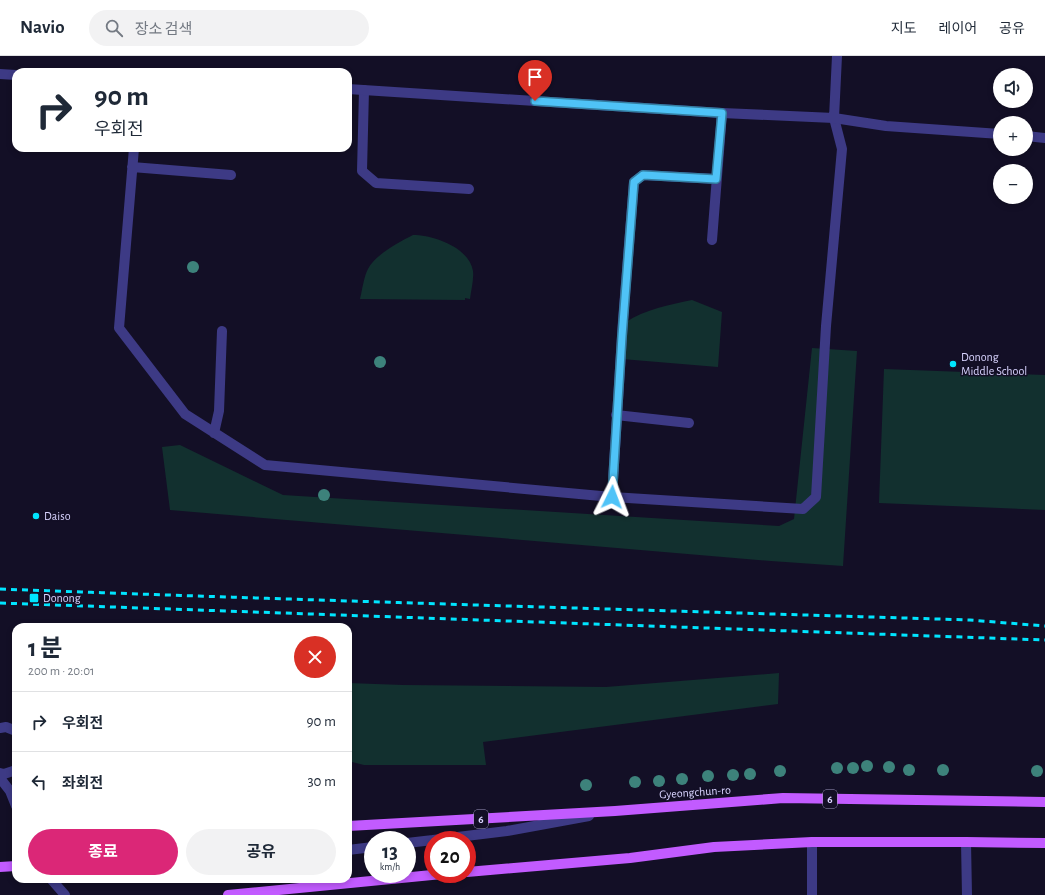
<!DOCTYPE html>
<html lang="ko">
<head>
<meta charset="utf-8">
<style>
  :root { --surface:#fff; --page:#f2f2f3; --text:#1f2937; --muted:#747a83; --line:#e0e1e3; --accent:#db2777 }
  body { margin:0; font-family:"Alegreya Sans","Noto Sans KR",sans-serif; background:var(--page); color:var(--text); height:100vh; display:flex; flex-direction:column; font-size:15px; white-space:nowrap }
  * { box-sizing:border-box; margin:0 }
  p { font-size:13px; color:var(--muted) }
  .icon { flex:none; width:22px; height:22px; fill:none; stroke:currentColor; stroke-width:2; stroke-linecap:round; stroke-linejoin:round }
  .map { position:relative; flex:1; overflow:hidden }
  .drawer { position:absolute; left:12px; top:567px; width:340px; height:260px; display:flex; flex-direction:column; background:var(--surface); border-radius:12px; box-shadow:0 2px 6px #0003 }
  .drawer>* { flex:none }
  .guide { position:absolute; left:12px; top:12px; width:340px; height:84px; border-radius:12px; box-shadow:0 2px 6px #0003; background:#fff; color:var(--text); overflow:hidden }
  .buttons { position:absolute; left:993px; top:12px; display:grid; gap:8px }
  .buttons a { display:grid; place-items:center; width:40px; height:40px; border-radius:50%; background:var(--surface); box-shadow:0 2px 6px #0003; font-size:20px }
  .speed { position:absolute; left:364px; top:775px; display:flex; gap:8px; font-size:20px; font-weight:700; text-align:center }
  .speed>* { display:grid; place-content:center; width:52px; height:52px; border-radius:50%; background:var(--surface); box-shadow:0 2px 6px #0003; line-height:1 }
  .speed small { font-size:10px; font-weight:400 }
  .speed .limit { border:6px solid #d22; background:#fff; color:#111 }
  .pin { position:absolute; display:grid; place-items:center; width:34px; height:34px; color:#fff; margin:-41px -17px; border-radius:50% 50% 50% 0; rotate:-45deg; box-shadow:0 0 4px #0007 }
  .pin .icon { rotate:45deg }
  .me { position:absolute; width:44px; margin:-22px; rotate:3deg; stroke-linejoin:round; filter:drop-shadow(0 0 3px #0008) }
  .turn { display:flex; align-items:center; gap:14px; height:84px; padding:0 16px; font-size:18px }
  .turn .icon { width:52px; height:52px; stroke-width:2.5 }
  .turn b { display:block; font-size:28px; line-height:34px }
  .round { display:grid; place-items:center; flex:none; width:42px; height:42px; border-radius:21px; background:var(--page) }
  .head { display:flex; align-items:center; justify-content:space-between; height:68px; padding:0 16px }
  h1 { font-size:24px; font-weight:700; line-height:30px }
  .cta { display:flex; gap:8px; margin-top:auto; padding:8px 16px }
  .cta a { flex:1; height:46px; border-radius:24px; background:var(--accent); color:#fff; font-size:16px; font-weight:700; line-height:46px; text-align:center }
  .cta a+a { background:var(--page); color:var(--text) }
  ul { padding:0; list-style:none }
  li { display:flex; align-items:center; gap:12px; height:60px; padding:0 16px; border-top:1px solid var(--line) }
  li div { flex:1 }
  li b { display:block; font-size:15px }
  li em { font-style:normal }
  header { display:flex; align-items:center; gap:24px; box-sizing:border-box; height:56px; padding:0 20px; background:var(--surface); border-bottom:1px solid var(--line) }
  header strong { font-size:19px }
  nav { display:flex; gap:22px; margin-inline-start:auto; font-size:14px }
  .search { width:280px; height:36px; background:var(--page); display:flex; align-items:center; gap:10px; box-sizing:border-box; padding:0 14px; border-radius:22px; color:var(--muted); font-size:15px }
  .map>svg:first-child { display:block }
</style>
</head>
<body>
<header>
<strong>Navio</strong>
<div class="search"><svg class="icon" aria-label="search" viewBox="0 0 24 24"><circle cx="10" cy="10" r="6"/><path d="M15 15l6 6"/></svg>장소 검색</div>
<nav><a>지도</a><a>레이어</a><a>공유</a></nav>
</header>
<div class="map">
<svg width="1045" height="839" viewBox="0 0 1045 839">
  <rect width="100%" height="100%" fill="#130f26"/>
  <!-- green -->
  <path fill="#12302f" d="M413,179C433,179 469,191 473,215C474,224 471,234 470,243L465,242V244L360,243C362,235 364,220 368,213C375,199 399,186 413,179Z
    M692,244L722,256L718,311L622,303L626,266C646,253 669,249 692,244Z
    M812,292L857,295L843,510L771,505L170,454L162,391L180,389L283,439L779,470L794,463Z
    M884,313L1045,319V454L879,447Z
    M779,617L778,648L483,686L486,709H364L348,705V627L403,629L606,631Z"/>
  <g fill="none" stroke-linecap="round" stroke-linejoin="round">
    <!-- service -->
    <path stroke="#3d3a85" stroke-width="10" d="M364,34L362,115L376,127L469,133
      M134,92L119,272L185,358L265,409L612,441L803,453L816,441L826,270L842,93L834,62
      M132,111L231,119
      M712,184L722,57
      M616,359L689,367
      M214,377L219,355L222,275
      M612,441L623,264L634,126L643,119L716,123
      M0,672L6,671L16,675
      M0,717L4,718L16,714
      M0,722L10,735L16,750
      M433,784L507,775L589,760
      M407,787L433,784
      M348,794L373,791
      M51,823L65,839"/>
    <!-- minor -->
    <path stroke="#3d3a85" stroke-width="10" d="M0,18L16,19
      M348,33L722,57L834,62L886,70L1000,78
      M834,62L837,0
      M1026,80L1045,82
      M812,786V839
      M966,786L967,839"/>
    <!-- primary -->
    <path stroke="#c25bff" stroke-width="10" d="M348,770L615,755L783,742L1045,746
      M0,811L16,810
      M467,816L630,802L714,791L812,786H966L1045,787
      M228,839L442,818"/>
    <!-- rail -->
    <path stroke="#00e5ff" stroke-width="3" stroke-dasharray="6 5" stroke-linecap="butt" d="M0,533C323,545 646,554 970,564L1045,570
      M0,547L1045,584"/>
  </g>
  <!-- trees -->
  <g fill="#3d827b">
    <circle cx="193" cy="211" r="6"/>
    <circle cx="380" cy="306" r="6"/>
    <circle cx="324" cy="439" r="6"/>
    <circle cx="867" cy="710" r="6"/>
    <circle cx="889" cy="711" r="6"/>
    <circle cx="837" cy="712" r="6"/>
    <circle cx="853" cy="712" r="6"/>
    <circle cx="909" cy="714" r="6"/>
    <circle cx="943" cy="714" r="6"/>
    <circle cx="780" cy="715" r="6"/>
    <circle cx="1037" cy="715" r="6"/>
    <circle cx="750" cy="718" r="6"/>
    <circle cx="733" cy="719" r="6"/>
    <circle cx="708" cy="720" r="6"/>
    <circle cx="682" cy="723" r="6"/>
    <circle cx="659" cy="725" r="6"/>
    <circle cx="635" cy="726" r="6"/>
    <circle cx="586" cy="729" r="6"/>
  </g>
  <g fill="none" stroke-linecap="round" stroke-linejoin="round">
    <defs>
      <path id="route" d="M535,45L722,57L716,123L643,119L634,126L622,280L612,441"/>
    </defs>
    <!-- route casing -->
    <use href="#route" stroke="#337fa1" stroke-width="10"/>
    <!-- route -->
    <use href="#route" stroke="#4fc3f7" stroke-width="7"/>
  </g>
  <!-- markers -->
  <g fill="#00e5ff" stroke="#130f26" stroke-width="1.5">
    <circle cx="953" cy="308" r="4"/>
    <circle cx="36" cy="460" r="4"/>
    <rect x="29" y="537" width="10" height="10" rx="2"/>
  </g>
  <g text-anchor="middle" stroke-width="3" stroke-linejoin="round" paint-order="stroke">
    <!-- shield labels -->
    <g fill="#130f26" stroke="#9e99be" stroke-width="1">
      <rect x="823" y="734" width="14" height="18" rx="3"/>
      <rect x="474" y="754" width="14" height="18" rx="3"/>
    </g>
    <g font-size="11" font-weight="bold" fill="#d9d4ff">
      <text x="830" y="747">6</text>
      <text x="481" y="767">6</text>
    </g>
    <!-- poi labels -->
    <g font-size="12" fill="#d9d4ff" stroke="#130f26" text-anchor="start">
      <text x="961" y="305">Donong<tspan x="961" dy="14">Middle School</tspan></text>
      <text x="44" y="464">Daiso</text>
      <text x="43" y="546">Donong</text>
    </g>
    <!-- street labels -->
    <g font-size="12" fill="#d9d4ff" stroke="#130f26">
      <text transform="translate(695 736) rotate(-4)" y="4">Gyeongchun-ro</text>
    </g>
  </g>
</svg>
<div class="buttons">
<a><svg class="icon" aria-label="sound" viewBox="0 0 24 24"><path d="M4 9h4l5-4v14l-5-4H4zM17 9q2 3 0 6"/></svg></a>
<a>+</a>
<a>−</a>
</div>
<div class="speed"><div>13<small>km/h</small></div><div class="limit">20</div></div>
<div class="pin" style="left:535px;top:45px;background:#d93025"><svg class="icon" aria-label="arrive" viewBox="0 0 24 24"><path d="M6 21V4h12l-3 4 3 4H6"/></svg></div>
<svg class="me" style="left:612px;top:441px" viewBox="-20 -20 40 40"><path d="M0-17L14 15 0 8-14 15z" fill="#4fc3f7" stroke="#fff" stroke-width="4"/></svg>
<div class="guide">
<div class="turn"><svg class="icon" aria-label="right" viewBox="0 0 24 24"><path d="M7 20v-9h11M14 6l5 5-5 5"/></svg><div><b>90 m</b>우회전</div></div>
</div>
<section class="drawer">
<div class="head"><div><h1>1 분</h1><p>200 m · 20:01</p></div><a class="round" style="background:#d93025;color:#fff"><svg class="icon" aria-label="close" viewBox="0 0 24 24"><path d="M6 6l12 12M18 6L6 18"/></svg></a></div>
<ul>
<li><svg class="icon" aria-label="right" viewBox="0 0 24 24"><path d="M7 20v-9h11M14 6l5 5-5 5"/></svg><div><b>우회전</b></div><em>90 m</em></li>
<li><svg class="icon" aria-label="left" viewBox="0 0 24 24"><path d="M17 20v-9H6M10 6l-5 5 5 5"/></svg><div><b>좌회전</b></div><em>30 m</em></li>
</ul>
<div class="cta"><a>종료</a><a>공유</a></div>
</section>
</div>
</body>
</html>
